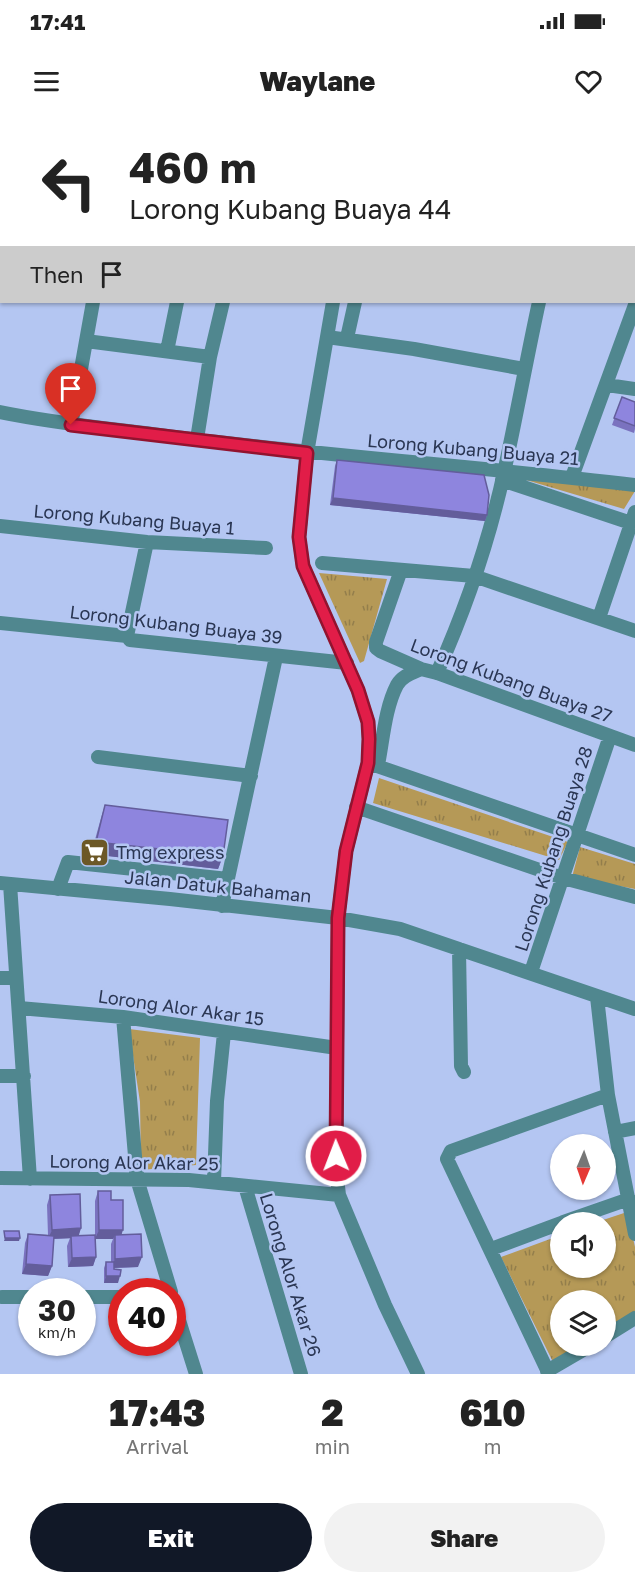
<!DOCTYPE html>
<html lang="en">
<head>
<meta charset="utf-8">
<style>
  :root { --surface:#fff; --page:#f2f2f2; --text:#222; --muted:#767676; --accent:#111827 }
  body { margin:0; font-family:"Golos Text",sans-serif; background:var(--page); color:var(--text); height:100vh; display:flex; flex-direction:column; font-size:22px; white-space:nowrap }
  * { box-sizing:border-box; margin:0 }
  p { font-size:20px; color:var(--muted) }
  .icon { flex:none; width:33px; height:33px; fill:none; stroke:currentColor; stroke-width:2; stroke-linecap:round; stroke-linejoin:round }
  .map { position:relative; height:1254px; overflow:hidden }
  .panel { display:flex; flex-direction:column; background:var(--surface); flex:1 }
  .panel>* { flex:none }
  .hud { position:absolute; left:0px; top:0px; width:636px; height:183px; box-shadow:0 2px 4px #0004; background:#fff; color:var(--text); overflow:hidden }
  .needle { width:39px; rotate:182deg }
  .tools { position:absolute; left:550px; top:1014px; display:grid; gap:12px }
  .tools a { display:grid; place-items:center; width:66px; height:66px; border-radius:50%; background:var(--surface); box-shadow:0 2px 4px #0004; font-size:30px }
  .speed { position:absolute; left:18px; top:1158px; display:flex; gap:12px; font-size:30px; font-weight:700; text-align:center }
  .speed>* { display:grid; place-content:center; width:78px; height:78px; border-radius:50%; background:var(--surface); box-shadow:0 2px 4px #0004; line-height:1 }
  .speed small { font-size:15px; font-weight:400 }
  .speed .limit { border:9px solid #d22; background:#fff; color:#111 }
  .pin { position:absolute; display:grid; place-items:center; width:51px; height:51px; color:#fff; margin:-62px -26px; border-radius:50% 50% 50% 0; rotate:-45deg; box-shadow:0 0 6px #0007 }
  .pin .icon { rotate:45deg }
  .me { position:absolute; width:66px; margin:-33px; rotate:359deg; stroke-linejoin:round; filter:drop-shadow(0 0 4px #0008) }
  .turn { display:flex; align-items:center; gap:21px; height:126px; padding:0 30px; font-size:27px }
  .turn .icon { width:78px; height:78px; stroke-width:2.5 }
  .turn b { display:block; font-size:42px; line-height:51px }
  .then { display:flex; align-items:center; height:57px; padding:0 30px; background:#0003; gap:12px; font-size:22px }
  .eta { display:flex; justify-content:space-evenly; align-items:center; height:102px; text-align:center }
  .eta b { font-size:36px; font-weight:800; line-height:42px }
  .button { display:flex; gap:12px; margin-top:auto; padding:12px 30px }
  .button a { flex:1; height:69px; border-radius:36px; background:var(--accent); color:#fff; font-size:24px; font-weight:800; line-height:69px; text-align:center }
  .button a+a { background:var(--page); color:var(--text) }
  .status { display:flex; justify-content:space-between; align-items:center; height:42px; padding:0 30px; background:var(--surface); direction:ltr }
  .status svg { height:16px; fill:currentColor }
  header { display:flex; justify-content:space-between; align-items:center; height:78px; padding:0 30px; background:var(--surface); font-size:27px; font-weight:800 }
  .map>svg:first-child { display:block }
</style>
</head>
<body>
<div class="status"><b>17:41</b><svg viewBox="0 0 49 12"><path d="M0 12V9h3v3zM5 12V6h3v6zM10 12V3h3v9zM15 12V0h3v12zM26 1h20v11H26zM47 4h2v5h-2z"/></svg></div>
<header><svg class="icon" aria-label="menu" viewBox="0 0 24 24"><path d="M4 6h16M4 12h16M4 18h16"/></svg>Waylane<svg class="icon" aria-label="heart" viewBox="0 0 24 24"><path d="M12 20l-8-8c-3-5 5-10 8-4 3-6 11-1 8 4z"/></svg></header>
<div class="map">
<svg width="635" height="1254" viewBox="0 0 635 1254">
  <defs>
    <pattern id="grass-tufts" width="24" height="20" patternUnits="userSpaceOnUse" patternTransform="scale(1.5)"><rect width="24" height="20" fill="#b59957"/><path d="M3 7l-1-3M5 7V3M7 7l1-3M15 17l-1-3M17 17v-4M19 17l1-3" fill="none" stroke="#937e4b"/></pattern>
  </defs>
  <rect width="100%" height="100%" fill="#b4c6f2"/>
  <!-- grass -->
  <path fill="url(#grass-tufts)" d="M516,357L635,371L624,389Z
    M319,453L387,459L364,541L360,543Z
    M379,658L568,722L559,740L373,683Z
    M580,727L635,744V769L572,757Z
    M129,909L200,918L196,1045L141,1050L140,982Z
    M627,1092L635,1127V1194L606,1212V1180H561V1226H584L554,1244L501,1137L561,1115V1148H606V1102H597Z"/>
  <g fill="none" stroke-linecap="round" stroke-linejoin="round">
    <!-- minor -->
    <path stroke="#50878f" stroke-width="14" d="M420,0L431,2
      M7,2V0
      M127,2V0
      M363,2V0
      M0,35L2,27
      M634,36H635
      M634,154H635
      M333,182L307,333L299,417L303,446L358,570L368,602L369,619L368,643L346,731L338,798L336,1049L339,1075L385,1185L418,1254
      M327,217L414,229L524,249
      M347,218L355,182
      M86,221L210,237
      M167,231L177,182
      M607,265L635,269
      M0,292C58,304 116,309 175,317C328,336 482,347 635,365
      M71,305L93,182
      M197,319L210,237L223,182
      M572,357L635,185
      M502,360L631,403
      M0,406L147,422L266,428
      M322,443L474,456L635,511
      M401,450L376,522V528L380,531L421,549L437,553L635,625
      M599,498L635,392
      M0,503L127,516L130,520L347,543
      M127,516L147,422
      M437,553C466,488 490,418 505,348C517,293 527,237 539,182
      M98,637L251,656
      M368,643L635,735
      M378,645C383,620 385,588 397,565C402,556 412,553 421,549
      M356,687L563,758L635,777
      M0,763L170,779L338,798L400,809L635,889
      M10,764L30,1059
      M58,769L68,742L228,759
      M222,786L276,537
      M459,829L461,946L464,952
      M531,852L610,616
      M0,858H16
      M597,877L608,975L635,1114
      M19,888L123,897L337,928
      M123,897L137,1059L171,1172
      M0,956H24
      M615,1012L635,1008
      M0,1058L189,1060L339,1075
      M214,1062L217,981L224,913
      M245,1066L301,1254
      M563,1102L629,1079
      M491,1129L561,1103
      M2,1177H32
      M82,1177H122
      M172,1178L196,1254
      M606,1216L635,1198
      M547,1251L590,1226
      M549,1254L447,1039L451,1031L608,975"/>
  </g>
  <!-- wall -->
  <path fill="#7a72bf" d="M622,277L635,282V309L634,313L612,305Z
    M337,340L487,395L485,401L330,385L335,346Z
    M105,685L223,736L218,749L91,734L101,698Z
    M98,1071L111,1080L122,1115L138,1147L114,1148L118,1163H104V1148L106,1142H111V1124L113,1119H96V1137L93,1146L68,1147L67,1126L70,1118L54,1119L52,1146L48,1156L22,1154L25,1123L28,1114L48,1115L47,1085L50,1075L81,1108L78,1116L95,1115V1081Z"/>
  <!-- shaded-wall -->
  <path fill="#635d9b" d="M333,378L487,395L485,401L330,385Z
    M96,722L223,736L218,749L91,734Z
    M81,1108L78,1118L48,1119L52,1110Z
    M99,1110H123L120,1119L115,1115L113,1119H95Z
    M5,1118H20L19,1121H4Z
    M96,1137L93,1146L68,1147L72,1138Z
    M142,1137L138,1147L111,1148L115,1139Z
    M26,1144L52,1146L48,1156L22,1154Z
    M106,1156H120L118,1163H104Z"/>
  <!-- building -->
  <path fill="#8e85de" stroke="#635d9b" stroke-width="1.5" d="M622,277L635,282V306L614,298Z
    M337,340L484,355L489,375L487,395L333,378Z
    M105,685L228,700L223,736L96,722Z
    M98,1071H111V1080H123V1110H99Z
    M80,1074L81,1108L52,1110L50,1075Z
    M4,1111H19L20,1118H5Z
    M28,1114L54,1116L52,1146L26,1144Z
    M141,1114L142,1137L115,1139V1115Z
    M95,1115L96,1137L72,1138L71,1116Z
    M106,1142H114V1149L121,1150L120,1156H106Z"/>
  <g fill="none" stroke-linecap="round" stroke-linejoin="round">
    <defs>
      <path id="route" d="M71,305L307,333L299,417L303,446L358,570L368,602L369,619L368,643L346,731L338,798L336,1036"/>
    </defs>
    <!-- route casing -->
    <use href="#route" stroke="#92132f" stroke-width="15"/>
    <!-- route -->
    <use href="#route" stroke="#e11d48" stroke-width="10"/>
  </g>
  <!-- icons -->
  <defs>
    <symbol id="supermarket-square" viewBox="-11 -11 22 22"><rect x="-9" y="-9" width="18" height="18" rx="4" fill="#6c5826" stroke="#b4c6f2"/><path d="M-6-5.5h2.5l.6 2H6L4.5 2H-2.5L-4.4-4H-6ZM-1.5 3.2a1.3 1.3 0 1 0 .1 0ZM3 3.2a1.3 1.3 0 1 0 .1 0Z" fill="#fff"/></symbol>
  </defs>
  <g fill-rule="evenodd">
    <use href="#supermarket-square" x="78" y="716" width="33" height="33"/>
  </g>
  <g text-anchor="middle" stroke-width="5" stroke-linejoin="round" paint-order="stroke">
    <!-- street labels -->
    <g font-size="18" fill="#2a3653" stroke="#b4c6f2">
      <text transform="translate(473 330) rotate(5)" y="6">Lorong Kubang Buaya 21</text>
      <text transform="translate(134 400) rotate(5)" y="6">Lorong Kubang Buaya 1</text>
      <text transform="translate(176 505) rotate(7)" y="6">Lorong Kubang Buaya 39</text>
      <text transform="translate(511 561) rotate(20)" y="6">Lorong Kubang Buaya 27</text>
      <text transform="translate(554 729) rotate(-72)" y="6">Lorong Kubang Buaya 28</text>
      <text transform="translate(218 767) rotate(6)" y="6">Jalan Datuk Bahaman</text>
      <text transform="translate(181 888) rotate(8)" y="6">Lorong Alor Akar 15</text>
      <text transform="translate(134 1043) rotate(1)" y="6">Lorong Alor Akar 25</text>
      <text transform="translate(290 1155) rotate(73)" y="6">Lorong Alor Akar 26</text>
    </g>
    <!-- poi labels -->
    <g font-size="18" fill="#2a3653" stroke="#b4c6f2" text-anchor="start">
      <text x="116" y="739">Tmg express</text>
    </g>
  </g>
</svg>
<div class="tools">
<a><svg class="needle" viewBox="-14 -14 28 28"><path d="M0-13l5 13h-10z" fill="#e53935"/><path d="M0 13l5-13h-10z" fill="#767676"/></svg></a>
<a><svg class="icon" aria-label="sound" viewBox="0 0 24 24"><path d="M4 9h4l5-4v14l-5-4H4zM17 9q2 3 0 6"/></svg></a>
<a><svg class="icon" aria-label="layers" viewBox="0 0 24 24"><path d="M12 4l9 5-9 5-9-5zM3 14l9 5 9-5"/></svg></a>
</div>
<div class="speed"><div>30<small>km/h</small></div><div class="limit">40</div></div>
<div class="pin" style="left:71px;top:305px;background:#d93025"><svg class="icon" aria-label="arrive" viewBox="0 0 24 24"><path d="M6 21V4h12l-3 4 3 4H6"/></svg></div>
<svg class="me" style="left:336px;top:1036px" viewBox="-20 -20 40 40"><circle r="17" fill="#e11d48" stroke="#fff" stroke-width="3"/><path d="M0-11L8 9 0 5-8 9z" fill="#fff"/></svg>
<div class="hud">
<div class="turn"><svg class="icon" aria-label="left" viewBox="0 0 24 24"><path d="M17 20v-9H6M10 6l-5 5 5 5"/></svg><div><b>460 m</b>Lorong Kubang Buaya 44</div></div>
<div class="then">Then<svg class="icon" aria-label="arrive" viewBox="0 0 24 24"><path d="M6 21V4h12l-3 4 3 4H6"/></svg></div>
</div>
</div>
<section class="panel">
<div class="eta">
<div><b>17:43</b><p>Arrival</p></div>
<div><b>2</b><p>min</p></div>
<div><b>610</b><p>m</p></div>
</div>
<div class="button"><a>Exit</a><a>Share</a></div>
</section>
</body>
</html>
